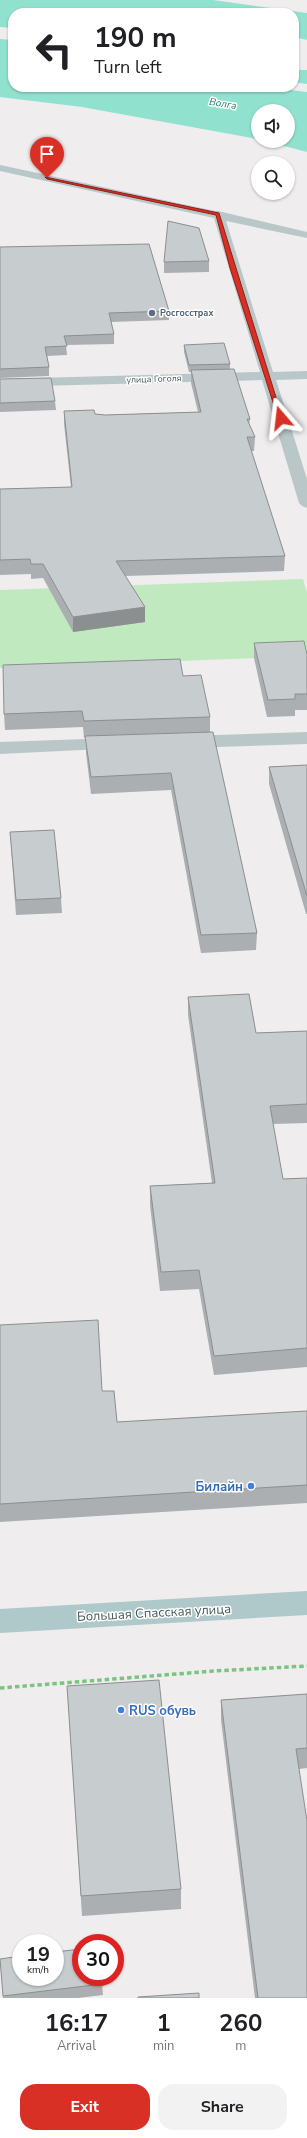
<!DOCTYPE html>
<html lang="en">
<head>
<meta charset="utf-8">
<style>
  :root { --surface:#fff; --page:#f2f2f2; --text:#202124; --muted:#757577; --accent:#d93025 }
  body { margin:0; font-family:"Nunito Sans",sans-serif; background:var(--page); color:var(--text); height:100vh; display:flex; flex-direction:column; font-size:15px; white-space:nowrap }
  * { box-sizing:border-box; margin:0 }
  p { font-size:13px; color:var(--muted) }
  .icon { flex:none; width:22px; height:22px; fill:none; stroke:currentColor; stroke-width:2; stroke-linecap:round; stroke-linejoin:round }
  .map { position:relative; height:1998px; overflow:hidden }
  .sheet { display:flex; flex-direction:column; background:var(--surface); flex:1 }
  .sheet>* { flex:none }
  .top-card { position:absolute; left:8px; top:8px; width:291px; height:84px; border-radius:16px; box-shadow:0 1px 3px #0004; background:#fff; color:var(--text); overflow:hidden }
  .fabs { position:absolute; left:251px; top:104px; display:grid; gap:8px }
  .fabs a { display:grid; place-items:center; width:44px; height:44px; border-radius:50%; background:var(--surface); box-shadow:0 1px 3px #0004; font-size:20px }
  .speed { position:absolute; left:12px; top:1934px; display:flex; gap:8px; font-size:20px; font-weight:700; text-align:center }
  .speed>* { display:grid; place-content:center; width:52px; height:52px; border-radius:50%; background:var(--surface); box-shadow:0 1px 3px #0004; line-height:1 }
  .speed small { font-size:10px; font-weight:400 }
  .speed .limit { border:6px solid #d22; background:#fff; color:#111 }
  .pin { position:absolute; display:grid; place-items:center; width:34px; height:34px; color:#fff; margin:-41px -17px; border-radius:50% 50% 50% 0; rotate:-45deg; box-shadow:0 0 4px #0007 }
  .pin .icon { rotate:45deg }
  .me { position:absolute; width:44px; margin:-22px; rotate:343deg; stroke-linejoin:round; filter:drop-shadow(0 0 3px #0008) }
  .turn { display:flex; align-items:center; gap:14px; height:84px; padding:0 20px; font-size:18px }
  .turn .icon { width:52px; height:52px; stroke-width:2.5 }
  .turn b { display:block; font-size:28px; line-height:34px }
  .eta { display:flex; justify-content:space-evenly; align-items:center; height:68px; text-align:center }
  .eta b { font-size:24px; font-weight:700; line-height:28px }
  .primary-button { display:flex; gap:8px; margin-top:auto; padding:8px 20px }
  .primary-button a { flex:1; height:46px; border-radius:16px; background:var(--accent); color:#fff; font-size:16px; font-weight:700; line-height:46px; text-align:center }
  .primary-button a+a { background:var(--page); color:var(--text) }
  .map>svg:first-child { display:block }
</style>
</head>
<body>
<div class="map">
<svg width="307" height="1998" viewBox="0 0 307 1998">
  <rect width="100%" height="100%" fill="#efedee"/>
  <!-- green -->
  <path fill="#c1e9bf" d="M303,579L307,592V656L0,668V590Z"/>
  <!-- water -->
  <path fill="#90e2cf" d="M0,0H213L307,13V40L294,37V13H13V28L0,27Z
    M0,39L13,40V87H265L307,92V152L265,141H288V111H258V139L82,107L0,97Z
    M294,70H307V84L294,82Z"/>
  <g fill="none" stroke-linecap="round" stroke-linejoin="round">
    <!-- path -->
    <path stroke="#7bc480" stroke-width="3.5" stroke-dasharray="4.5 3" stroke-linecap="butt" d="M0,1688L214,1671L307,1666"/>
    <!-- minor -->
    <path fill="#b9c7c8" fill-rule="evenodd" d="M0,165L215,211H218L307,232V238L226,221L273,372L307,371V379L276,380L307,479V508L302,506L299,503L262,380L0,387V379L260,372L214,218L0,171Z
      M307,732V744L185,748L178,746L176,742L178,738L185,736Z
      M115,738L122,740L124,744L122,748L0,754V742Z"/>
    <!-- major -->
    <path fill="#afc8c9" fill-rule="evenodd" d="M307,1591V1615L0,1633V1609Z"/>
  </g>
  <!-- wall -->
  <path fill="#abafb1" d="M0,247L169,311V320L111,322L114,334V344L66,345L67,355L47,356L49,367V376L0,378Z
    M209,261V272L164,273V262Z
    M184,345L230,364V369L250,419L249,424L255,437L254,451H251L285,556L284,571L125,576L145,607V622L73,632L43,578L31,579V574L0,575V489L71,487L64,424V411L95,414L105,415L198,412L191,383V372H189L184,352Z
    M0,379L55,401L56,410L0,412Z
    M254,643L307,654V710H295V716L267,717L254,658Z
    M183,676L210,717V732L257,933L256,950L201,953L171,790L91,794L86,753V738H84L83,727L5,730L4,714Z
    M307,765V914H306L269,784V767Z
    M10,832L61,898L62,913L16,915Z
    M188,997L256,1033L307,1031V1123L273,1124L283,1179L307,1178V1367L214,1375L199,1289L160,1291L150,1205V1186L212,1183L188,1015Z
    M0,1325L102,1391L117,1422L307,1411V1503L0,1522Z
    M67,1686L181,1889V1909L82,1916Z
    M307,1694V1768L299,1769L307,1998H255L221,1720V1700Z
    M0,1959L102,1984L103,1995L78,1998H3Z"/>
  <!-- shaded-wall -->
  <path fill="#8b8f90" d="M145,607V622L73,632V617Z"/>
  <!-- building -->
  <path fill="#c7ccce" stroke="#8b8f90" d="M168,221L199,228L209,261L164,262Z
    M149,244L169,311L109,313L114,334L64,336L67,346L45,347L49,367L0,369V247Z
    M224,343L230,364L189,365L184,345Z
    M234,369L250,419H247L255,437H247L285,556L116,561L145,607L73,617L43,564H31L30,559L0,560V489L72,487L64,411L94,410L95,414L105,415L201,412L191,370Z
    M51,378L55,401L0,403V379Z
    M304,641L307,654V694H295V699L268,700L254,643Z
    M180,659L183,676L201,675L210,717L84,721L82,711L4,714L3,665Z
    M213,732L257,933L201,935L171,773L91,777L85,736Z
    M307,765V896L269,767Z
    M54,830L61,898L16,900L10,832Z
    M249,994L256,1033L307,1031V1104L270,1106L283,1179L307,1178V1348L214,1356L199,1270L161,1272L150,1186L215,1183L188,997Z
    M98,1320L102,1391H114L117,1422L307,1411V1485L0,1504V1325Z
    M159,1680L181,1889L81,1896L67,1686Z
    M307,1694V1748L296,1749L307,1821V1998H258L221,1700Z
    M81,1949V1977H101L102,1984L3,1996L0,1959L21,1956V1977H55V1952Z
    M199,1993V1998H138V1997Z"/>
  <!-- route -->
  <path fill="#d93025" stroke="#8d1f18" d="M45,177L219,213L283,420L278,418L230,268L216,215L47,179Z"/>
  <!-- markers -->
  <circle fill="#5c6f8a" stroke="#fff" stroke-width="1.5" cx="152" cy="313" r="4"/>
  <g fill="#3f7fe0" stroke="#fff" stroke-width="1.5">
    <circle cx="251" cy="1486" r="4"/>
    <circle cx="121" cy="1710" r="4"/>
  </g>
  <g text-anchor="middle" stroke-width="3" stroke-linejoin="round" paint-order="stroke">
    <!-- far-service labels -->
    <g font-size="9" font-weight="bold" fill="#4e5e75" stroke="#fff" text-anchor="start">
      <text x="160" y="316">Росгосстрах</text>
    </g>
    <!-- far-street labels -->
    <g font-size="9" fill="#475758" stroke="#fff">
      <text transform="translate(154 379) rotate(-2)" y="3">улица Гоголя</text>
    </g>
    <!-- far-water labels -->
    <g font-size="10" font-style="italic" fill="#19846c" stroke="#fff">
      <text transform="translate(223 103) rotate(9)" y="4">Волга</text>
    </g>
    <!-- near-shop labels -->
    <g font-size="13" font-weight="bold" fill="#366cbe" stroke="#fff" text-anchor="end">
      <text x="243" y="1491">Билайн</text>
      <text x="129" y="1715" text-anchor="start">RUS обувь</text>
    </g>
    <!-- near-street labels -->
    <g font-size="13" fill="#475758" stroke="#fff">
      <text transform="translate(154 1612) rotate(-3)" y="5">Большая Спасская улица</text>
    </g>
  </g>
</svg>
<div class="fabs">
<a><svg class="icon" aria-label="sound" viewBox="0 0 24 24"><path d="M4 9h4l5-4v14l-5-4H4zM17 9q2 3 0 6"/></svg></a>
<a><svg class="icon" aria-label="search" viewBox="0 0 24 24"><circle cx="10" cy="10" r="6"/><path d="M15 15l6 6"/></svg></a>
</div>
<div class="speed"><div>19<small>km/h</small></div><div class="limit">30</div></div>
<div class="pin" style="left:47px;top:178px;background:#d93025"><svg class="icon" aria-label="arrive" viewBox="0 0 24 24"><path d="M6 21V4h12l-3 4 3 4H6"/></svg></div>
<svg class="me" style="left:281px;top:418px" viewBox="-20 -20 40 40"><path d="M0-17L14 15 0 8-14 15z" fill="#d93025" stroke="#fff" stroke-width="4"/></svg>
<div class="top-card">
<div class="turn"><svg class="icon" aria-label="left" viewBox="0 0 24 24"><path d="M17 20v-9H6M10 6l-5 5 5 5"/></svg><div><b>190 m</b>Turn left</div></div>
</div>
</div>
<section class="sheet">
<div class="eta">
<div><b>16:17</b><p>Arrival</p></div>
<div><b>1</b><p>min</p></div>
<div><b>260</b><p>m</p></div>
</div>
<div class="primary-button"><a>Exit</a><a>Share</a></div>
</section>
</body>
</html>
